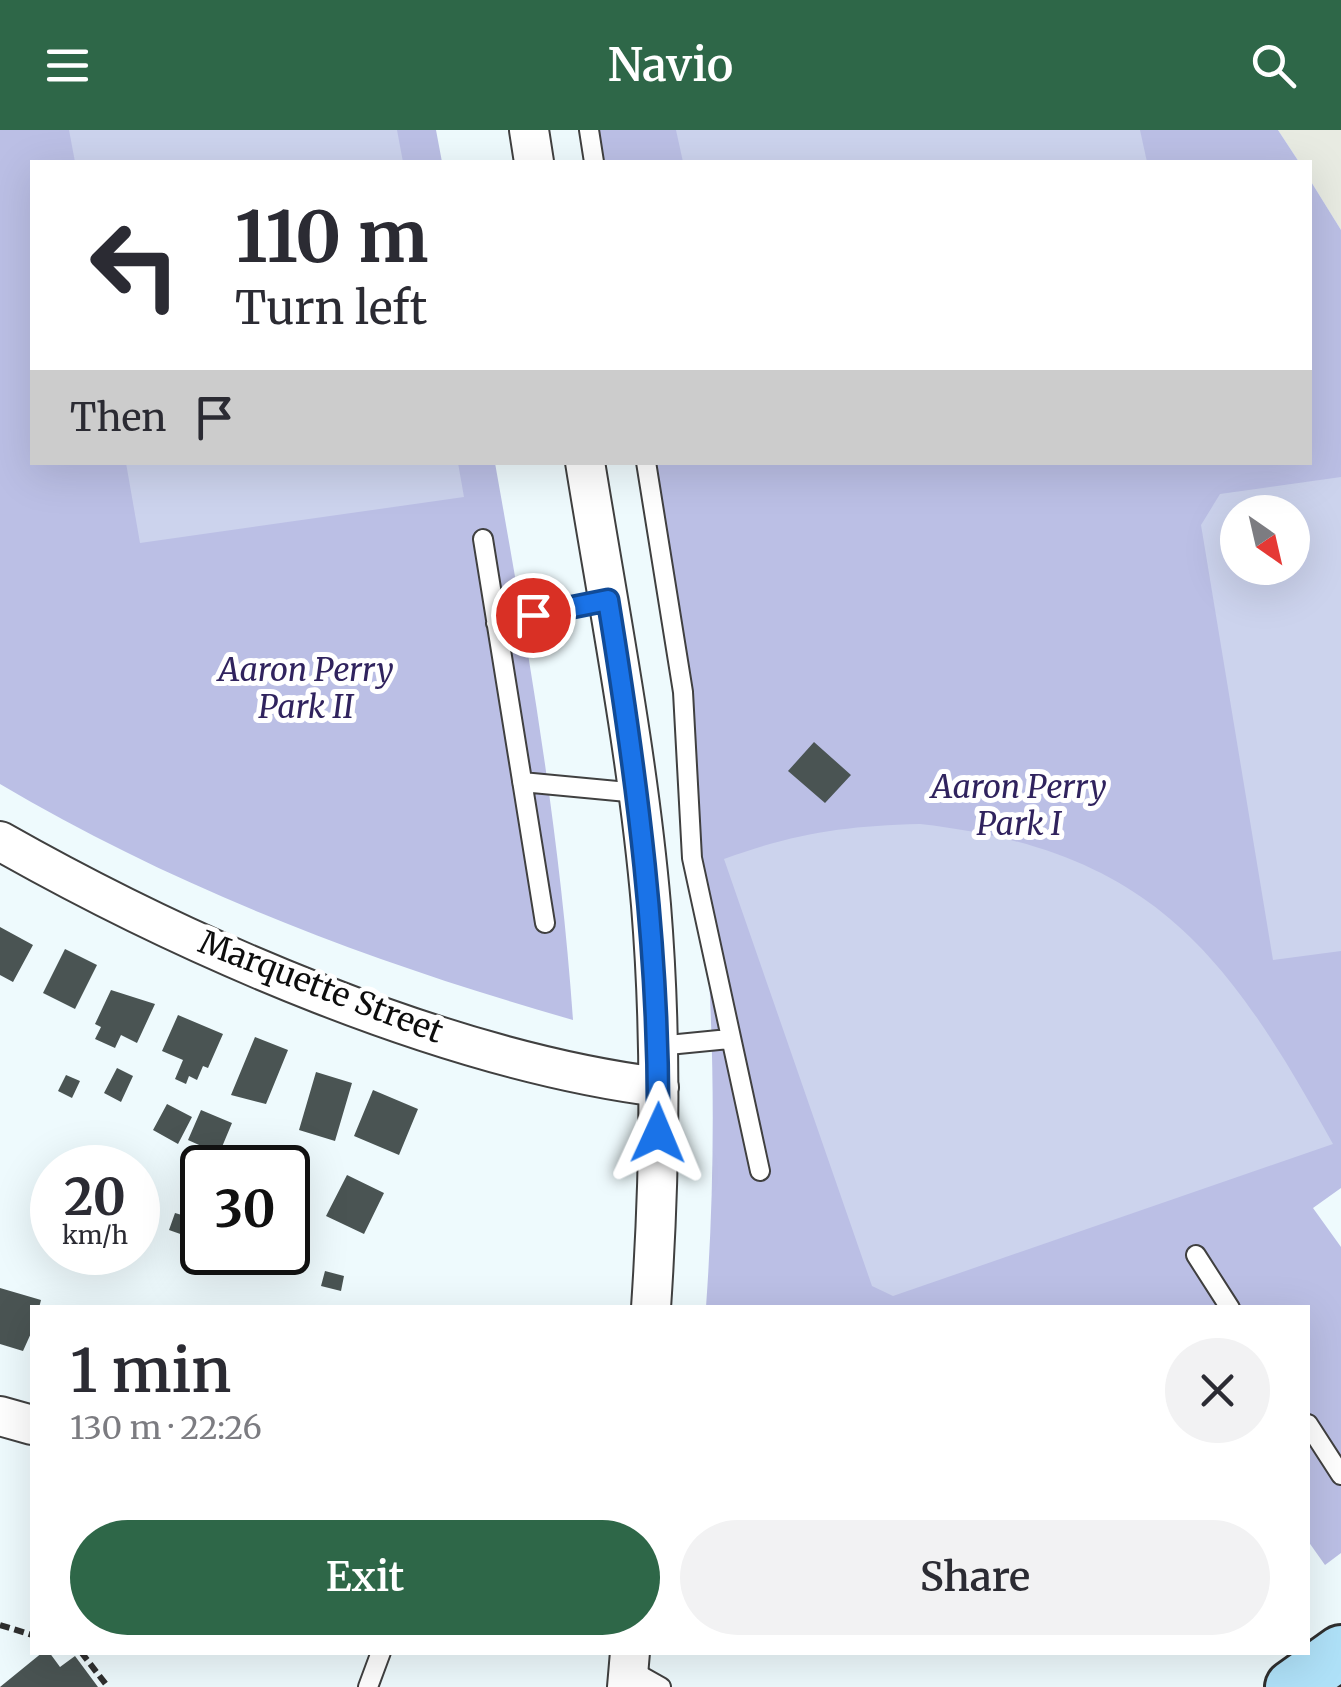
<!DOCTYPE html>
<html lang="en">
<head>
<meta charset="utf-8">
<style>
  :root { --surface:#fff; --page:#f2f2f3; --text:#2b2b33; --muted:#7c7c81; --accent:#2e6748 }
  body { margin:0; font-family:Merriweather,serif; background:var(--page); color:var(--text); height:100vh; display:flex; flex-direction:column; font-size:38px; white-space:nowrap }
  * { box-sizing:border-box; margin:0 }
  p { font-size:32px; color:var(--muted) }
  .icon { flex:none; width:55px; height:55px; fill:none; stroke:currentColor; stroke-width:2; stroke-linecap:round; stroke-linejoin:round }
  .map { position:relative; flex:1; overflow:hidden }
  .sheet { position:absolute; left:30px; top:1175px; width:1280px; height:350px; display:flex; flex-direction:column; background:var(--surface); border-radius:0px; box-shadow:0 10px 40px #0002 }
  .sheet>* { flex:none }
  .banner { position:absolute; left:30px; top:30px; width:1282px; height:305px; border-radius:0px; box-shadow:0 10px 40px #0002; background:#fff; color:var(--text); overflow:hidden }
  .needle { width:65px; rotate:146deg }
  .buttons { position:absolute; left:1220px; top:365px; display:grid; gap:20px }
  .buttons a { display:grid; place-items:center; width:90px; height:90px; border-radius:50%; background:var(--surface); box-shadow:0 10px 40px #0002; font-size:50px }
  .speed { position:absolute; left:30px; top:1015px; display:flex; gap:20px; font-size:50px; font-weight:700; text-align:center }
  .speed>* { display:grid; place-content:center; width:130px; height:130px; border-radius:50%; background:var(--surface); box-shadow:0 10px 40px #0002; line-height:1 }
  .speed small { font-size:25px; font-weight:400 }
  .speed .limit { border:5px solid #111; border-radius:15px; background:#fff; color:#111 }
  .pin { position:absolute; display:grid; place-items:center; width:85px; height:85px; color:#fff; margin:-42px; border:5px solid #fff; border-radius:50%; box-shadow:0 2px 10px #0007 }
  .me { position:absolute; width:110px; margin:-55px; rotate:1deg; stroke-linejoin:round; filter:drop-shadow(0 0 8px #0008) }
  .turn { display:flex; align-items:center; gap:35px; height:210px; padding:0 40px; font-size:45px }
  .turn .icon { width:130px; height:130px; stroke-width:2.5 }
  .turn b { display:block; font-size:70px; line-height:85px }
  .then { display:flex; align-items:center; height:95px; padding:0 40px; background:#0003; gap:20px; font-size:38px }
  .round { display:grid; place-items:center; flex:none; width:105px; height:105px; border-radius:52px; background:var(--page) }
  .summary { display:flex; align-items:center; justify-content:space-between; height:170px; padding:0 40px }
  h1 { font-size:60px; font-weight:600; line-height:75px }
  .cta { display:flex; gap:20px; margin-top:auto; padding:20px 40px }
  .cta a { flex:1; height:115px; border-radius:60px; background:var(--accent); color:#fff; font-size:40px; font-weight:600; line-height:115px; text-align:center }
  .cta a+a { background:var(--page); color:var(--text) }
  header { display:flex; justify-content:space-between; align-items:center; height:130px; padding:0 40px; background:var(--accent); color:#fff; font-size:45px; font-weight:600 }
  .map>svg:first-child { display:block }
</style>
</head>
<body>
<header><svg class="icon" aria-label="menu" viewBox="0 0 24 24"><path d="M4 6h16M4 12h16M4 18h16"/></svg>Navio<svg class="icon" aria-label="search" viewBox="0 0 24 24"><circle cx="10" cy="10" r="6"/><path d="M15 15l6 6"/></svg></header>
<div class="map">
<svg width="1341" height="1557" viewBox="0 0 1341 1557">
  <rect width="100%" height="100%" fill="#eefafd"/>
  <!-- industrial -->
  <path fill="#e8ebe2" d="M1278,0H1341V100L1310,50V32H1299Z"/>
  <!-- green -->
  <path fill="#bbbfe5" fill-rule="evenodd" d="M0,0H436L442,32H32V332L495,333C528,518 560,702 573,890C374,833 179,760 0,654Z
    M580,0H1278L1299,32H585Z
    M1310,50L1341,100V1058L1313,1078L1341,1117V1423L1325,1435L1308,1411V1178L706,1177C715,1052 715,924 706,798C696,642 663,486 637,333L1310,332ZM1238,382H1292V438H1238Z"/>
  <!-- pitch -->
  <path fill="#ccd3ed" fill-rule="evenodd" d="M69,0H397L403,32H75Z
    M676,0H1140L1147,32H683Z
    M126,333H458L464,367L140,413Z
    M1341,347V821L1273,830L1201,395L1220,364ZM1292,382V438H1238V382Z
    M920,694C1151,720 1227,822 1333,1014L893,1166L872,1156L724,729C795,703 845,696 920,694Z"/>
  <!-- building -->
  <path fill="#4a5453" d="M814,612L851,645L825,673L788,641Z
    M0,797L33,815L13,852L0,845Z
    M65,819L97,835L75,879L43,863Z
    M111,860L155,874L137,913L121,905L115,918L95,909L101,897L95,894Z
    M178,885L223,904L208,938L203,936L197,950L189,946L186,954L175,949L183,930L162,921Z
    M255,907L288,920L266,974L231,965Z
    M117,938L133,946L121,972L104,963Z
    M316,942L352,953L335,1011L299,1000Z
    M66,945L80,951L72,968L58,961Z
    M373,960L418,979L399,1025L354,1006Z
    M167,974L192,987L178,1014L153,1000Z
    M201,980L232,993L219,1024L188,1010Z
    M347,1045L384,1063L364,1104L326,1086Z
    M175,1083L192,1088L186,1106L169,1100Z
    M325,1141L344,1146L341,1161L321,1156Z
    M0,1158L41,1170L39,1178H32V1201L23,1221L0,1214Z
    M43,1522H49L60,1537L75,1526L98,1557H0Z"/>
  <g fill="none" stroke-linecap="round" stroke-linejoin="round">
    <defs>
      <path id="service" d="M589,0L594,32
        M646,332L683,562L692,728L760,1041
        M483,409L545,793
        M496,493L608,470
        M522,652L638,663
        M658,916L729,909
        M1196,1125L1230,1178
        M1308,1294L1341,1345
        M629,1539L661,1557
        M368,1557L381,1522"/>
      <path id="minor" d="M529,0L534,32
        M585,332C609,480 638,627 651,775C662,909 660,1044 651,1178
        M0,711C187,817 445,930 659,957
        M0,1286L32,1295
        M627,1557L630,1522"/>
      <path id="secondary" d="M1292,1557L1341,1522"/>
    </defs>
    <!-- service casing -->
    <use href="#service" stroke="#404040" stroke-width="22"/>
    <!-- minor casing -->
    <use href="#minor" stroke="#404040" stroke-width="42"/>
    <!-- secondary casing -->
    <use href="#secondary" stroke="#2f2f2f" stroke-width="58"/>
    <!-- path -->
    <path stroke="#2f2f2f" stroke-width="6" stroke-dasharray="10 5" stroke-linecap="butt" d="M0,1495L32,1505
      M81,1522L108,1557"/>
    <!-- service -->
    <use href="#service" stroke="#fff" stroke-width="18"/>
    <!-- minor -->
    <use href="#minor" stroke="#fff" stroke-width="38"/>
    <!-- secondary -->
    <use href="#secondary" stroke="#afe1f8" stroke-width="52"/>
  </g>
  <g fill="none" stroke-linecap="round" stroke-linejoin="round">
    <defs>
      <path id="route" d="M533,485L608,470C637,648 660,823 658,1003"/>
    </defs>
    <!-- route casing -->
    <use href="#route" stroke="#114b97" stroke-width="25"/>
    <!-- route -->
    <use href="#route" stroke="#1a73e8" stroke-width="18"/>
  </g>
  <g text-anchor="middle" stroke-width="10" stroke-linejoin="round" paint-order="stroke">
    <!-- park labels -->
    <g font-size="32" font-style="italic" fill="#30235e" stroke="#fff">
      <text x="306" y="551">Aaron Perry<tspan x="306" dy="37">Park II</tspan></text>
      <text x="1019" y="668">Aaron Perry<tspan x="1019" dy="37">Park I</tspan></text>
    </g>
    <!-- street labels -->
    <g font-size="32" fill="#0d0d0d" stroke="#fff">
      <text transform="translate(321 857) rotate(21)" y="11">Marquette Street</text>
    </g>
  </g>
</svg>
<div class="buttons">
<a><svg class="needle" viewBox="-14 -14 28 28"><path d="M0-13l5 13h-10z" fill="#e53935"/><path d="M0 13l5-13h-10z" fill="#7c7c81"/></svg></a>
</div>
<div class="speed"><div>20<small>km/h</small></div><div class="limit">30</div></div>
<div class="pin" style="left:533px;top:485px;background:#d93025"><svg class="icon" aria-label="arrive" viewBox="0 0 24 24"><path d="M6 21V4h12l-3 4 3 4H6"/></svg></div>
<svg class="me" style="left:658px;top:1003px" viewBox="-20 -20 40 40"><path d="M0-17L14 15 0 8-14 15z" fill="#1a73e8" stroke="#fff" stroke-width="4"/></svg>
<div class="banner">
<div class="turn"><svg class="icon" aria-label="left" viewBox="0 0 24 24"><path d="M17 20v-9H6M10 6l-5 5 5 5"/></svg><div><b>110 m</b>Turn left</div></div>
<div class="then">Then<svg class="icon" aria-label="arrive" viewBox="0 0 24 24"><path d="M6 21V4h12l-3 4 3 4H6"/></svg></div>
</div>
<section class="sheet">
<div class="summary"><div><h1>1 min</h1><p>130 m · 22:26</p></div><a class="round"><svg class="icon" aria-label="close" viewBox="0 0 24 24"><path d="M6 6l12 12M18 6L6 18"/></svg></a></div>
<div class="cta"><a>Exit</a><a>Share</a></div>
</section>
</div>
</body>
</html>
